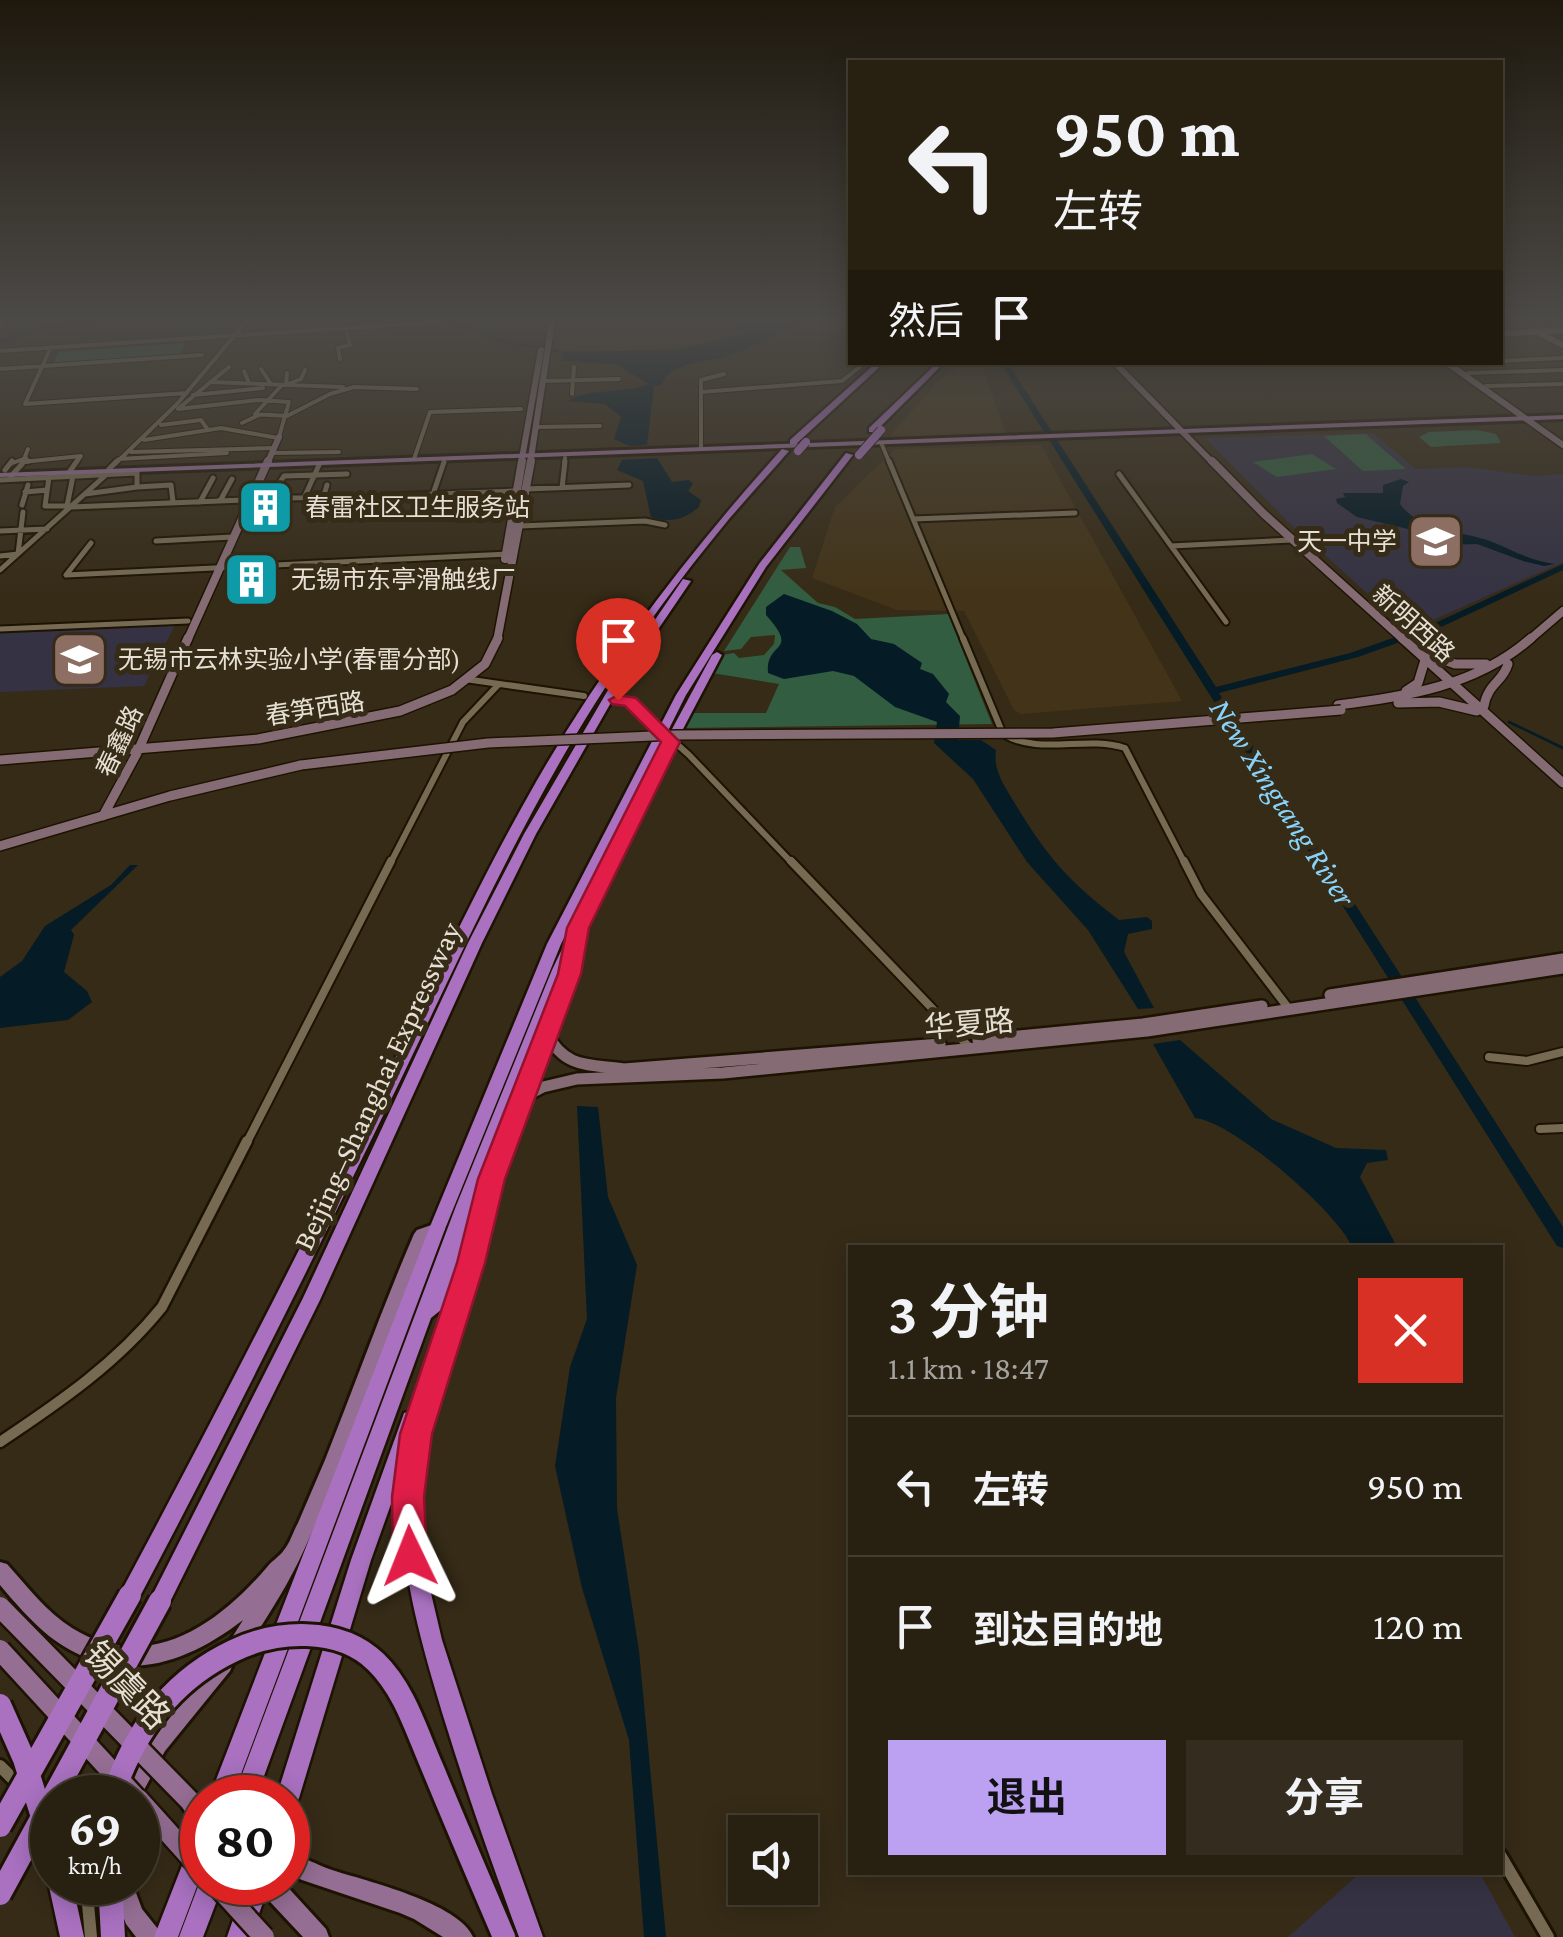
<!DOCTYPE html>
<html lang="zh">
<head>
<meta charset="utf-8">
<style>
  :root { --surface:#282011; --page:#342d1f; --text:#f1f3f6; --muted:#a5a39f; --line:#443e31; --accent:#bca0f2 }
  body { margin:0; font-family:"Crimson Pro","Noto Sans SC",serif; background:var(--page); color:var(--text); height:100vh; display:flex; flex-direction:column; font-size:38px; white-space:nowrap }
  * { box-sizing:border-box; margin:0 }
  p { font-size:32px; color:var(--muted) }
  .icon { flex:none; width:55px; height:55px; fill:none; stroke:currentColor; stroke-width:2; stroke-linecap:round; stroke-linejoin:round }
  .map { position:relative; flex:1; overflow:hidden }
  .panel { position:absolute; left:848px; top:1245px; width:655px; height:630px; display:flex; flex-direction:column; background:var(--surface); border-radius:0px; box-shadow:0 5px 25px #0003,0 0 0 2px var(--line) }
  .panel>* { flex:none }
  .top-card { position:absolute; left:848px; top:60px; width:655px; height:305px; border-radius:0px; box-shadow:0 5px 25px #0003,0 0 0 2px var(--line); background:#282011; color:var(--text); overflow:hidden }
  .tools { position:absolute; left:728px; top:1815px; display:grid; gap:20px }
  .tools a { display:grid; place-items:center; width:90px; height:90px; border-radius:0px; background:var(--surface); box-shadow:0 5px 25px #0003,0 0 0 2px var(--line); font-size:50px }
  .speed { position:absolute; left:30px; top:1775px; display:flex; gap:20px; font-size:50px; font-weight:700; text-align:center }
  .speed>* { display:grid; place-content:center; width:130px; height:130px; border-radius:50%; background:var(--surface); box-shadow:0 5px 25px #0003,0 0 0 2px var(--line); line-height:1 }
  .speed small { font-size:25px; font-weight:400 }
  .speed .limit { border:15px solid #d22; background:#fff; color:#111 }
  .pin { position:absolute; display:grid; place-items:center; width:85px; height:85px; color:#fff; margin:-102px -42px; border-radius:50% 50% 50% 0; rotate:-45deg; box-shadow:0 0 10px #0007 }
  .pin .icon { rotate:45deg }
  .me { position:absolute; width:110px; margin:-55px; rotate:358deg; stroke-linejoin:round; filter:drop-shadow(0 0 8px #0008) }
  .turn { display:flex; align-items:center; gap:35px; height:210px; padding:0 40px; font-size:45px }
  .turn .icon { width:130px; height:130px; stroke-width:2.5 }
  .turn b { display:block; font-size:70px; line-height:85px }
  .then { display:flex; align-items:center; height:95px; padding:0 40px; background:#0003; gap:20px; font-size:38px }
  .round { display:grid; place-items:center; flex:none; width:105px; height:105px; border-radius:0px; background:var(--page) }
  .headline { display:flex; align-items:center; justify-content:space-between; height:170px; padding:0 40px }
  h1 { font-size:60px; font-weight:700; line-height:75px }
  .cta { display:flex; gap:20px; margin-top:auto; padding:20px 40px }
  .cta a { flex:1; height:115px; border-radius:0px; background:var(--accent); color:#111; font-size:40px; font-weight:700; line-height:115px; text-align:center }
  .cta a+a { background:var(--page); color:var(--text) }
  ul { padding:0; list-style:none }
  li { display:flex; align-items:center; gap:30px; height:140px; padding:0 40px; border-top:2px solid var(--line) }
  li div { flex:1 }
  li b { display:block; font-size:38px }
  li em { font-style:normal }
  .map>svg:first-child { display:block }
</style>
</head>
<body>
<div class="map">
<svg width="1563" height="1937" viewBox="0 0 1563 1937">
  <rect width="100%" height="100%" fill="#362b17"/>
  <!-- built -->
  <path fill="#433419" d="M556,322H725L729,336L692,346L592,353L551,348Z
    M964,362L981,363L1006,434L895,440L890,435L938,382Z
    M1041,445L1182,701L1021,714L1014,710L964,611L897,610L812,578L835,507L895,449Z"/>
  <!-- education -->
  <path fill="#353243" d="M1373,433L1416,469L1467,467L1534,476L1563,474V562L1409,631L1288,522L1205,438Z
    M175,625L144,686L0,692V632Z
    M1360,1873H1480L1515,1937H1288Z"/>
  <!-- green -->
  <path fill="#325d40" d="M184,343L181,354L53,364L59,352Z
    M1477,430L1496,434L1501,443L1431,447L1419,437L1429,432Z
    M1366,434L1370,438L1406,469L1363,471L1324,436Z
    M1312,454L1336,469L1277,477L1253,462Z
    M790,547H800L806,568L781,570L818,603L835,607L855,619L948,614L992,724L680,728L686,715L692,713H766L779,684L712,673L721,655L734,653L739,658L764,655L774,644L775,635L751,637L741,649L724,651Z"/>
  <!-- water -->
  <path fill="#051b25" d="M737,322L755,324L752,330L758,328L760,322H804C778,332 751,349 724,357C701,364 674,360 661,385L654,386L647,445L630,446L614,439L621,417L605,404L568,401C585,388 626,394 649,384L616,364L562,361L563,352L680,350L748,332L733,330Z
    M657,458L672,482L689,480L693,484L688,491L701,500L699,507C684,520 670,523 651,517L643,481L617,470L622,460Z
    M1401,479L1409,482L1403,486L1400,504C1417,529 1462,532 1487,540C1512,549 1526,560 1555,564L1544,566L1523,561L1477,544L1441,545L1408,529L1357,517L1337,503L1336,499L1345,497L1343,493H1383V485Z
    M784,594L832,611L857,624L871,639L894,644L922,663L920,669L933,674L949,694L946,702L960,716L958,740H981L996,750C993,771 1004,785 1014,802C1048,858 1067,880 1119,920L1147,917L1152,921V929L1128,934L1124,952L1154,1008L1138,1009L1088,930L1027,862L973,779L934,743L937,722L895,707L854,676L833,671L784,679L768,673C765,640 801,654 766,615V607Z
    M130,865H138L71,930L74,935L64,972L87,991L92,1002L68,1020L0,1028V977L22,961L45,926L111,885Z
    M1180,1040L1271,1119L1336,1148L1386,1150L1388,1160L1367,1163L1360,1177L1397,1247H1352C1338,1212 1232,1121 1195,1118L1153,1044Z
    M577,1106L598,1107L608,1197L637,1265L616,1398L617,1509L639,1651L666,1937H644L629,1740L582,1588L555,1466L570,1367L587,1319Z"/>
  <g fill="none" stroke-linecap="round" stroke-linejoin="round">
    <!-- stream -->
    <path stroke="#051b25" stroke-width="2.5" d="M450,322L501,341L542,348
      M0,342L44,327L93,322
      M550,349L566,354
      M1509,722L1563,748"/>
    <!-- river -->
    <path fill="#051b25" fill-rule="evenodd" d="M1000,362H1007L1216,687L1350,653L1433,624L1563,564V570L1439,628L1358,657L1219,693L1563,1227V1248L1557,1246Z"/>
    <!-- street-tunnel -->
    <path stroke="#504633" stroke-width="6" stroke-dasharray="6 2.5" stroke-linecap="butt" d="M584,696L618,700"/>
    <defs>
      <path id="street-far5" d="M51,347L25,404L187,393
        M0,351L439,322
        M340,359L338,348L350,345L345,328
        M1500,361L1563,358
        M0,369L202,355
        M261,369L271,384
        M244,371L249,383
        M287,373L286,385L301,379L305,370
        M1468,373L1563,370
        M545,381L619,379
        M210,382L343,387
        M282,385L255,414L287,416L330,394L354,387L417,389
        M1486,386L1563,384
        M701,392L842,381L866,362
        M572,394L574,367
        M193,395L263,388
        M179,408L229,367
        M178,409L259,400L289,402L279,437
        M242,423L259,415
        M161,425L201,420L208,430
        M537,427L600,426
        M144,440L221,428L278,438
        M882,445L890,464
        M701,449V380L724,374
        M131,452L273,448
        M271,453L339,452
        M119,459L227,453
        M414,459L430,412L521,409
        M22,462L81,456L75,464
        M10,464L26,458
        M22,464L28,449
        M115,464L177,404L246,322
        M564,464L565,458"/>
      <path id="street-far4" d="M889,461L964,641
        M22,462L29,461
        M109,469L117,461
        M5,470L12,461
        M70,471L77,461
        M1119,474L1226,622
        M10,477L25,461
        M49,477L45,506H73
        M0,480L136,473
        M137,487L171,485L173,502
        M562,488L565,461
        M526,489L629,485
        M25,492L47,490
        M85,494L137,487V471
        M433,494L444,462
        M389,496L516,491
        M304,498L319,465
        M269,499L284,476L347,474
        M220,501L232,479
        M200,502L213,478
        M22,505L28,485
        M67,506L73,476
        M71,507L317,497L324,495L327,485
        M913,519L1075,513
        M519,526L645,521L665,525
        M0,531L47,529
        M156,541L232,537
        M1171,546L1292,540
        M0,556L18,554L23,512
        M0,570L107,474
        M66,575L509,554
        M66,575L91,543
        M0,629L188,621"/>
      <path id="street-far3" d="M963,638L1003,734C1040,756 1085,735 1125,748L1185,864
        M465,679L584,696
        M618,700L630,702L689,755L793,864
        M390,864L463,722L498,685"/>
      <path id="street-far2" d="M791,861L970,1048
        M1184,861L1201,894L1289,1009
        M1489,1057L1527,1061L1563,1052
        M1540,1129L1563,1128
        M246,1144L391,861"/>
      <path id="street-far1" d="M0,1442C60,1402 117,1363 162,1307L247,1141"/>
      <path id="street" d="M0,1766L18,1784
        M1500,1855L1548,1937
        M86,1882L91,1937"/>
      <path id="secondary-far3" d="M0,325L4,322
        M1500,334L1563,330
        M1541,334L1563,345
        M1114,362L1214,464
        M1446,362L1563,445
        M267,464L279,437
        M521,464L541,350
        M530,464L552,322"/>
      <path id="secondary-far2" d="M1212,461L1264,514L1405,641
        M505,559L522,461
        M187,641L268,461
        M497,641L531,461
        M1528,641L1563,611"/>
      <path id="secondary-far1" d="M1402,638L1563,783
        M1423,652L1455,664H1486
        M1406,691L1418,683L1425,660
        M1398,703L1439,702L1477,711
        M1338,705C1407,696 1477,686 1531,638
        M1484,706C1488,683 1503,682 1508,664
        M0,760L258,739L400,711L452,690L485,664L498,638
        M103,816L137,753L188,638
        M0,846L170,796L301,765"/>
      <path id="secondary" d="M1330,995L1563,959
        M546,1033C566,1069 587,1064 624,1069L940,1044
        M978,1040L1143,1024L1262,1006
        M522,1098L543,1087L577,1079L723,1073L1147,1031L1563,968"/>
      <path id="primary" d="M1563,415V419L0,477V473Z
        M437,1223L442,1225L445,1229L442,1233L428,1238C383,1342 351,1450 303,1552C287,1587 266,1619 245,1651L238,1654L231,1651L228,1644L243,1620C182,1667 115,1687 49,1636C31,1621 15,1603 0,1585V1562L7,1564C27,1586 46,1612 72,1628C148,1675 218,1625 268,1566C273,1560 280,1556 284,1550C290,1543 293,1532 298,1523C307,1502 316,1481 325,1460C355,1385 382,1308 414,1234L417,1230Z
        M223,1654L230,1657L233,1664L230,1671L165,1751L138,1801V1798H118C140,1743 178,1701 216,1657Z
        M190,1790L197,1794L202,1799V1825C191,1820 184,1812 179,1801L183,1794Z
        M288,1851C303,1857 317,1865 332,1870C366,1881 459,1903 473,1937H443L414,1919L400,1913L302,1880L288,1873Z
        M110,1882H132L142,1909L158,1929L161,1937H136L126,1924Z
        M256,1882H283L326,1929L329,1937H303L259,1890Z"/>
      <path id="highway" d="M877,362H885L796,444H790V440Z
        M938,362H945L875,432H869V428Z
        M782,449L789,451C769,474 749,496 729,519C681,577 636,638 596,702C521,821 463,950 402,1077C316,1253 229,1429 137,1602L130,1605L123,1602L120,1595L123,1588C209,1428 291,1267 372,1105C426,997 476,887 536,782C605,662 689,552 782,449Z
        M846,453L853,455L766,567L686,695L561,944L445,1229L232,1798H209L429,1229L547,944L676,695L759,564Z
        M683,579L691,581L625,678L536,834L482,943L320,1300L167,1608L160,1612L153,1608L149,1601L153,1594L303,1298L468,943L524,834L615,678Z
        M717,652L722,655L642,807L576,947L581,951L576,974L500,1179L485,1244L433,1401L420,1469L419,1504L426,1572L442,1640L492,1794L543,1937H519C493,1867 468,1796 446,1725C421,1643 397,1562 401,1476L371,1560L299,1798L295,1806L288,1809V1798H276L351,1560L402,1419L404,1413L412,1411L447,1305L431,1318L256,1798H233L456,1206L552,970L630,807L712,655ZM505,1122L482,1184L477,1212L470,1213Z
        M202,1831V1873L178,1937H154L194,1835Z
        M52,1873V1882H72L84,1937H60L48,1882Z
        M202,1876V1882H224L203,1937H179Z
        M98,1882H122L125,1937H101Z
        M246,1882H270L251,1937H227Z"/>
    </defs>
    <!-- street-far5 casing -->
    <use href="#street-far5" stroke="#1d1302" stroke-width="6"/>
    <!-- street-far4 casing -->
    <use href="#street-far4" stroke="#1d1302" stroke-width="9"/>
    <!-- street-far3 casing -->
    <use href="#street-far3" stroke="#1d1302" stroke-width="10"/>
    <!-- street-far2 casing -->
    <use href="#street-far2" stroke="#1d1302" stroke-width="12"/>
    <!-- street-far1 casing -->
    <use href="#street-far1" stroke="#1d1302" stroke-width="15"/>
    <!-- street casing -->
    <use href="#street" stroke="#1d1302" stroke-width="18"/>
    <!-- secondary-far3 casing -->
    <use href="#secondary-far3" stroke="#1d1302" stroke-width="9"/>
    <!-- secondary-far2 casing -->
    <use href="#secondary-far2" stroke="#1d1302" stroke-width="11"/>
    <!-- secondary-far1 casing -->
    <use href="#secondary-far1" stroke="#1d1302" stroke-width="12"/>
    <!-- secondary casing -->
    <use href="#secondary" stroke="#1d1302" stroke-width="16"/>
    <!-- primary casing -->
    <use href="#primary" stroke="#1d1302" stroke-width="6"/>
    <!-- highway casing -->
    <use href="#highway" stroke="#1d1302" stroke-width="5"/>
    <!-- street-far5 -->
    <use href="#street-far5" stroke="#766a53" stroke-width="4"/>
    <!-- street-far4 -->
    <use href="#street-far4" stroke="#766a53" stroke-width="5"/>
    <!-- street-far3 -->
    <use href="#street-far3" stroke="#766a53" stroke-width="6"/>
    <!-- street-far2 -->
    <use href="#street-far2" stroke="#766a53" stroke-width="8"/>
    <!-- street-far1 -->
    <use href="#street-far1" stroke="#766a53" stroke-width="10"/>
    <!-- street -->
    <use href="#street" stroke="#766a53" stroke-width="12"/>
    <!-- secondary-far3 -->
    <use href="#secondary-far3" stroke="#856c74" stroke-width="6"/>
    <!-- secondary-far2 -->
    <use href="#secondary-far2" stroke="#856c74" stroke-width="8"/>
    <!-- secondary-far1 -->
    <use href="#secondary-far1" stroke="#856c74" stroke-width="9"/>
    <!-- secondary -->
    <use href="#secondary" stroke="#856c74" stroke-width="11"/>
    <!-- primary -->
    <use href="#primary" fill="#956e94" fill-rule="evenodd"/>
    <!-- highway -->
    <use href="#highway" fill="#a971c0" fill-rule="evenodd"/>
    <defs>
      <path id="secondary-bridge" d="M301,765L488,743L676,735L1053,733L1341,710"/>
      <path id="primary-bridge" d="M0,1607L190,1801
        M0,1650L136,1798
        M138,1799L202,1870
        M214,1882L264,1937"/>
      <path id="highway-bridge-far1" d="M798,451L806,442
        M859,455L881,430"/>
      <path id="highway-bridge" d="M0,1705L24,1759L52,1849
        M112,1798C133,1733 170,1681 233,1651C276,1630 339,1626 376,1662C405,1690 417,1733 433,1769C456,1825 480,1881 504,1937
        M0,1826L130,1595
        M0,1894L160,1601"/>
    </defs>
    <!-- secondary-bridge casing -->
    <use href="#secondary-bridge" stroke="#1d1302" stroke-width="12" stroke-linecap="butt"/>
    <!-- primary-bridge casing -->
    <use href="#primary-bridge" stroke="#1d1302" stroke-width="25" stroke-linecap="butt"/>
    <!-- highway-bridge-far1 casing -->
    <use href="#highway-bridge-far1" stroke="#1d1302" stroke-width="10" stroke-linecap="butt"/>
    <!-- highway-bridge casing -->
    <use href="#highway-bridge" stroke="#1d1302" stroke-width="28" stroke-linecap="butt"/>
    <!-- secondary-bridge -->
    <use href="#secondary-bridge" stroke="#856c74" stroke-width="9"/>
    <!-- primary-bridge -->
    <use href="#primary-bridge" stroke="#956e94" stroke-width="20"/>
    <!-- highway-bridge-far1 -->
    <use href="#highway-bridge-far1" stroke="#a971c0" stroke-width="8"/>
    <!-- highway-bridge -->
    <use href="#highway-bridge" stroke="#a971c0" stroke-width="22"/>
  </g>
  <!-- sky -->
  <linearGradient id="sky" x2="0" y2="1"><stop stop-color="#1e180d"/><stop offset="0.54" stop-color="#4c4a47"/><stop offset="1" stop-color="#4c4a47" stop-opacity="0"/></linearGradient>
  <rect width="1563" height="593" fill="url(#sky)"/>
  <!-- route -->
  <path fill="#e11d48" stroke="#92132f" stroke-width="2.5" d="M618,695L636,698L680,742L589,928L581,974L505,1179L485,1263L432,1434L424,1497L427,1556L422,1567L410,1572L398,1567L393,1556L392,1497L400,1434L457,1263L478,1179L558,974L567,928L661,742L625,706L612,704L609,700Z"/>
  <!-- icons -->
  <defs>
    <symbol id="building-square" viewBox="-11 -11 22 22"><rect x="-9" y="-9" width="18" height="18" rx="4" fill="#0f9aa8" stroke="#362b17"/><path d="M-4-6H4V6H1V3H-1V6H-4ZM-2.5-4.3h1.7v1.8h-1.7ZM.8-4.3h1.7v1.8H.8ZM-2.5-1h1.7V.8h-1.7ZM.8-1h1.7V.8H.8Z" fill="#fff"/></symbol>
    <symbol id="school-square" viewBox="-11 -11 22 22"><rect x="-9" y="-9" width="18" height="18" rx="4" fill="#8d6e63" stroke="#362b17"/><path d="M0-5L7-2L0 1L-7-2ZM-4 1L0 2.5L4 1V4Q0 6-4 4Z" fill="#fff"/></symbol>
  </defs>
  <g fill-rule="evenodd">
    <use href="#building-square" x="234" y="476" width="63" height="63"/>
    <use href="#school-square" x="1404" y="510" width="63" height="63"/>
    <use href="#building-square" x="220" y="548" width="63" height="63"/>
    <use href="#school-square" x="48" y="628" width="63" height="63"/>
  </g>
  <g text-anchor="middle" stroke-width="10" stroke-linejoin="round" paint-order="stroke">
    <!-- far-poi labels -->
    <g font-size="25" fill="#e6dfd3" stroke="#362b17" text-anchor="start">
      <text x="305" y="516">春雷社区卫生服务站</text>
      <text x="1397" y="550" text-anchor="end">天一中学</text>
      <text x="291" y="588">无锡市东亭滑触线厂</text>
      <text x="118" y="668">无锡市云林实验小学(春雷分部)</text>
    </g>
    <!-- far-street labels -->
    <g font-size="25" fill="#e6dfd3" stroke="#362b17">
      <text transform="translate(1414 623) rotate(42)" y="9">新明西路</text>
      <text transform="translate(315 708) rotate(-9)" y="9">春笋西路</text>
      <text transform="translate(119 741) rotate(-65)" y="9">春鑫路</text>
    </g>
    <!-- street labels -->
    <g font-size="30" fill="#e6dfd3" stroke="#362b17">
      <text transform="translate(969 1024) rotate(-5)" y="10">华夏路</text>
      <text transform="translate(377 1086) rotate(-65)" y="10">Beijing–Shanghai Expressway</text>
    </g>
    <!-- water labels -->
    <g font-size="32" font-style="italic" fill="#87d3fb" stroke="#362b17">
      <text transform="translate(1283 802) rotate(57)" y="11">New Xingtang River</text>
    </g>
    <!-- near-street labels -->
    <g font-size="35" fill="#e6dfd3" stroke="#362b17">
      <text transform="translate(127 1685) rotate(46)" y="12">锡虞路</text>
    </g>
  </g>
</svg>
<div class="tools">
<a><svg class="icon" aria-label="sound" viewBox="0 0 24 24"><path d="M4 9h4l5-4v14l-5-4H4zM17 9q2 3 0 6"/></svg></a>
</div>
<div class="speed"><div>69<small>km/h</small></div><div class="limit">80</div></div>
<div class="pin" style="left:618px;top:700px;background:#d93025"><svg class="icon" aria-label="arrive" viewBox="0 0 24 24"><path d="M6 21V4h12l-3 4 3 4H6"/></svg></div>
<svg class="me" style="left:410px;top:1556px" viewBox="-20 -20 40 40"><path d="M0-17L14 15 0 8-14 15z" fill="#e11d48" stroke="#fff" stroke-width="4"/></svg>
<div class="top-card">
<div class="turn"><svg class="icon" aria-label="left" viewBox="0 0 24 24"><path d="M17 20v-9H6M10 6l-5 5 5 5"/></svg><div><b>950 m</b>左转</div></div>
<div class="then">然后<svg class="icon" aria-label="arrive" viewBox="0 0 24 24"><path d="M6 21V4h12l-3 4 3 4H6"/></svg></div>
</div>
<section class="panel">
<div class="headline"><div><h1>3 分钟</h1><p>1.1 km · 18:47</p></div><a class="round" style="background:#d93025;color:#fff"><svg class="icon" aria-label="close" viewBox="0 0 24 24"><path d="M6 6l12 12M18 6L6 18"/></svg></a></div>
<ul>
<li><svg class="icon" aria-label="left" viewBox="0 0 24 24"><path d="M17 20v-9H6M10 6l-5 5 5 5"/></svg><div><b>左转</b></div><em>950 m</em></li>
<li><svg class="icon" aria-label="arrive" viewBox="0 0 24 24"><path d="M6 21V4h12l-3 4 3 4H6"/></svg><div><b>到达目的地</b></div><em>120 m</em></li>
</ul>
<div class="cta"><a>退出</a><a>分享</a></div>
</section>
</div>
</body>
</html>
